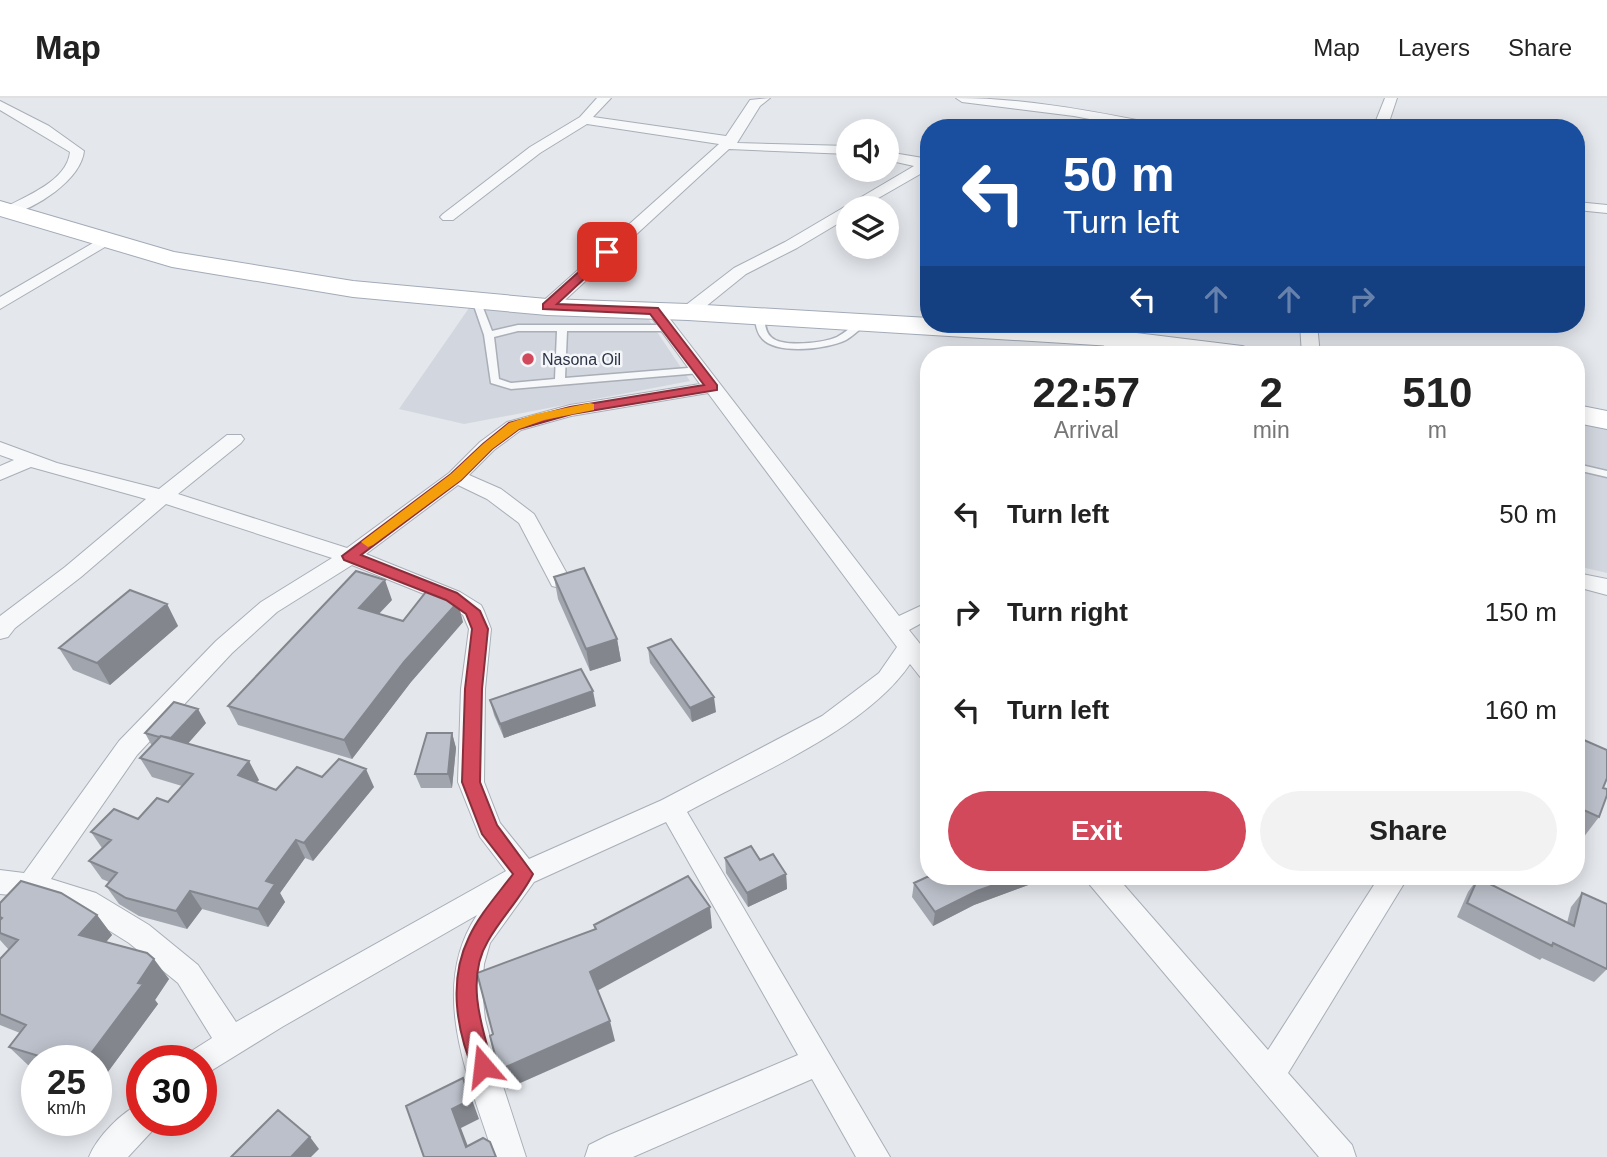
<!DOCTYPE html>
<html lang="en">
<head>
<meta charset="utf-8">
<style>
  :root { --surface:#fff; --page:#f2f2f2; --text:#222; --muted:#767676; --line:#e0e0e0; --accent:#d1495b }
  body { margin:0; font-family:Arial,sans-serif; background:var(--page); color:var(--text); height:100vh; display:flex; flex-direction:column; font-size:26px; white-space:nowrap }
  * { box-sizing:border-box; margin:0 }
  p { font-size:23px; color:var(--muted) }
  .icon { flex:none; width:38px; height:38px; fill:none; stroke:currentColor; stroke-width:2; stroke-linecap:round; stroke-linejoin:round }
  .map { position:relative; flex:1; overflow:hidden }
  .panel { position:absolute; left:920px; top:248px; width:665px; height:539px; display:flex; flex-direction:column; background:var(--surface); border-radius:28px; box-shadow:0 4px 18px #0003 }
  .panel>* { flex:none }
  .hud { position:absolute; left:920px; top:21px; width:665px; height:214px; border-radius:28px; box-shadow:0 4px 18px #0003; background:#1a4fa0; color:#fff; overflow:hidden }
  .tools { position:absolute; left:836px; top:21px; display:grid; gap:14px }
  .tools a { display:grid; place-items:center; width:63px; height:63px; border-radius:50%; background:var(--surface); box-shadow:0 4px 18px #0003; font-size:35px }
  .speed { position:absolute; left:21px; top:947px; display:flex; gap:14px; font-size:35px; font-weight:700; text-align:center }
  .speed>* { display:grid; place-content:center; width:91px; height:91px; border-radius:50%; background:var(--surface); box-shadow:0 4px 18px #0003; line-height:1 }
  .speed small { font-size:18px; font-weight:400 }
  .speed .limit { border:10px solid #d22; background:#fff; color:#111 }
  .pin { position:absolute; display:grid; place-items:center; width:60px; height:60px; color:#fff; margin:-30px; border-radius:14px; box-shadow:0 4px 10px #0006 }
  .me { position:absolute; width:77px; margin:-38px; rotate:343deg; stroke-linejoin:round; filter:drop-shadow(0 0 5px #0008) }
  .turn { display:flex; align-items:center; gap:24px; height:147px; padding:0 28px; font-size:32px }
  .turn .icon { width:91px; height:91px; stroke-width:2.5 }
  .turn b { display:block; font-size:49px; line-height:60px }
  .lanes { display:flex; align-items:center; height:66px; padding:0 28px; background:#0003; justify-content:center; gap:35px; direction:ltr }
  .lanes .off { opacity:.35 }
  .eta { display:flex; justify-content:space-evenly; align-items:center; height:119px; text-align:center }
  .eta b { font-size:42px; font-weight:600; line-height:49px }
  .button { display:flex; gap:14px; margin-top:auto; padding:14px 28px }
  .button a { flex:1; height:80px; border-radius:42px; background:var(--accent); color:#fff; font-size:28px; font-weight:600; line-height:80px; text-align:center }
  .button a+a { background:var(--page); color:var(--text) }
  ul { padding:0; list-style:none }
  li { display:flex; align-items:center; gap:21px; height:98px; padding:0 28px }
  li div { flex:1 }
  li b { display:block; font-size:26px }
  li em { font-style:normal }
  header { display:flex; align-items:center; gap:42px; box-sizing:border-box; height:98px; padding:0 35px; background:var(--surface); border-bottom:2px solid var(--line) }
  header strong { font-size:33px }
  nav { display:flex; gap:38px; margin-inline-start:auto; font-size:24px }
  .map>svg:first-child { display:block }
</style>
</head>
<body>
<header>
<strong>Map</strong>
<nav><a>Map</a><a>Layers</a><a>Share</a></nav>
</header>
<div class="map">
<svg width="1607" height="1059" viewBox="0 0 1607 1059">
  <rect width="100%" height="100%" fill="#e4e7ec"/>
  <!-- built -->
  <path fill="#d2d6de" d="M469,210L647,219L690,283L464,326L399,311Z
    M1577,323L1607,329V475L1577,468Z"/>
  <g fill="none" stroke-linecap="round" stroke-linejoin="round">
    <defs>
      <path id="lane" d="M476,199L480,202L492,233L518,227H667L672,230L667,233H567L565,280L700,269L705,272L700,275L511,291L491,285L484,237L472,202ZM518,233H557L555,281L511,285L499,281L494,239Z
        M759,215L764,218C765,225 765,234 771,239C782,250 824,245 837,239C845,235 852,228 860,222L863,221L868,224C861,230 854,237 846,242C828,251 774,258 761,239C756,233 756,225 754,218Z
        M1577,366L1607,373V379L1577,372Z"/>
      <path id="street" d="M597,0H611L593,19L726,38L750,2L770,0L760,8L737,45L849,48V56L729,51L553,213L547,214L539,209L541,205L719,46L587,26L540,55L453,122H443L440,119L443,116L530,49L580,19Z
        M956,0C1024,0 1091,13 1158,26L1165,30H1136L1074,18L962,4Z
        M1385,0H1397L1387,30H1373Z
        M0,3L49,28L84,53C81,82 35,111 9,117L4,116L2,113L4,110C26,98 67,83 70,54L0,12Z
        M887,54L929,61V71L861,110H849V119L797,150L746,176L694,218H682L680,214L682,210L734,170L785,144L914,68L887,62Z
        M1577,104L1607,107V115L1577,112Z
        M105,138L110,140L113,143L110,146L0,211V199Z
        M654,207L660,208L899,518L929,504V521L909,532L929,557V583L921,580L910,566C866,631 757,676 687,714L890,1059H856L812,981L633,1059H585L589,1047L607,1038L798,957L666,724L534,784L490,845L484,866L482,892L485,921L500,979L526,1059H494C470,982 427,892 477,817L282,929L201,979V962H186L190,954L212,940L178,885L129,845L78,813L31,799L0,796V772L24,775L119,643L216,543L261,504L332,460L166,406L81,479L15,530L8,539L0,541V518L65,469L146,401L31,369L0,382V368L14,362L0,357V344L57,365L159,391L227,337H241L244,341L241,345L178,396L347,450L449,375L480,344L507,324L570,307L700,286L646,212ZM708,295L897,549L879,575L822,618L662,702L529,761L500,725L484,684L485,591L491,531L484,513L481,507L460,494L366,456L458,387L487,401L519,425L552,488L560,490L568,488L571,483L534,416L501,391L469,377L494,352L521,332L571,318ZM352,467L444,504L463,517L469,531L461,591L458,684L480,739L506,773L236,924L198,867L149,827L96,795L51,781L137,657L232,555L277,514Z
        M1300,226H1317L1320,257H1302Z
        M1112,235L1121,240L1123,257H1105L1103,240Z
        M1577,475L1607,481V497L1577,489Z
        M1086,779H1117L1268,952L1379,779H1408L1288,975L1352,1047L1356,1059H1319L1090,787Z
        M142,1005V1022H158L153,1032L128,1059H89C97,1039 121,1014 142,1005Z"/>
      <path id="primary" d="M0,103L174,154L353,183L547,201L688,206L929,220V226H1016L1112,232L1242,248L1252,251L1256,257H1179L1112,248L688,222L547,217L353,199L172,169L0,118Z
        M1577,307L1607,313V331L1577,325Z"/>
    </defs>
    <!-- lane casing -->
    <use href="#lane" stroke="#a9aeb7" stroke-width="3"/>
    <!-- street casing -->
    <use href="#street" stroke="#a9aeb7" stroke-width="2"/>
    <!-- primary casing -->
    <use href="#primary" stroke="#a3abb8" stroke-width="2"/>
    <!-- lane -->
    <use href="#lane" fill="#f7f8fa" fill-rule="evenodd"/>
    <!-- street -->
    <use href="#street" fill="#f7f8fa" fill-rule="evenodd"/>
    <!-- primary -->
    <use href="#primary" fill="#fff" fill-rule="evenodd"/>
  </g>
  <!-- wall -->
  <path fill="#a1a5ae" d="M554,479L617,541L621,563L590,573L558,501Z
    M392,502L379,516L403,523L463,524L411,584L352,661L238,627L228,608Z
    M167,506L178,528L110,587L73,572L59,550Z
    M648,550L716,614L692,624L650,565Z
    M490,602L596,608L504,640L494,617Z
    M206,625L188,645L259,682L256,684L276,692L322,679L374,689L313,763L305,760L280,795L285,804L268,829L202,811L187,831L139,818L119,806L106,788L109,784L102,781L89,763L102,750L91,734L138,721L168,704L182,688L152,679L140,660L152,648L145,635Z
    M452,635L456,650L452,690H421L415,676Z
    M1577,639L1603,690L1599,719L1583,740L1577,737Z
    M725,760L760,762L786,776L787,791L748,809L726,775Z
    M929,779H1033L1031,786L974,807L933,828L912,799L914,785Z
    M1478,780L1567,825L1571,809L1582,795L1607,871L1594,884L1542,860L1540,862L1457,819L1468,794Z
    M0,805L97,817L112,837L106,844L169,881L155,902L158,906L96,990V962H37V970L28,967L9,949L20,935L0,927V861L9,852L0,842Z"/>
  <!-- shaded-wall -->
  <path fill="#83868d" d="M385,482L392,502L366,529L359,510Z
    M458,504L463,524L411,584L352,661L344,642L404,564Z
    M167,506L178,528L110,587L97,565Z
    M617,541L621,563L590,573L586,551Z
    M593,593L596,608L504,640L500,626Z
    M714,599L716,614L692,624L690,610Z
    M198,611L206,625L178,657L169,642Z
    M452,635L456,650L452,690L448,676Z
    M249,663L259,682L247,695L238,677Z
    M366,671L374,689L313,763L304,745Z
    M296,742L305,760L280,795L285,804L268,829L258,811L266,783Z
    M786,776L787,791L748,809L747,795Z
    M1016,779H1033L1031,786L974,807L933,828L935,814L977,793Z
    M190,793L202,811L187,831L176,813Z
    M710,809L712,830L595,894L590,874Z
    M97,817L112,837L95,857L79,837Z
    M154,861L169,881L155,902L158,906L96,990V962H86Z
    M610,923L615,943L507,991L499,972Z
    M463,980L471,999L479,1021L461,1030L472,1059L466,1049L452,1011Z
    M310,1039L319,1051L311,1059H291Z"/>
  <!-- building -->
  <path fill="#bbc0ca" stroke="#83868d" stroke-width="2" d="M584,470L617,541L586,551L554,479Z
    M356,473L385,482L359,510L403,523L429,490L455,499L458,504L404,564L344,642L228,608Z
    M130,492L167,506L97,565L59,550Z
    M671,541L714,599L690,610L648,550Z
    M581,571L593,593L500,626L490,602Z
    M174,604L198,611L171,640L161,638L159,639L145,635Z
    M427,635H452L448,676H415Z
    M161,638L249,663L238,677L276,692L297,669L322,679L339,661L366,671L304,745L296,742L266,783L275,786L258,811L190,793L176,813L126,800L106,788L117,775L89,763L111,742L91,734L114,711L138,721L157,700L168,704L193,676L140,660Z
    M1577,639L1607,652V680L1603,690L1607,691V697L1599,719L1577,709Z
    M751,748L760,762L773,756L786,776L747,795L725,760Z
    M688,778L710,809L590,874L610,923L499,972L490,938L493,936L477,875L596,831L594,827Z
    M929,778V779H1016L977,793L935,814L914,785Z
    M1478,780L1574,828L1582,795L1607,806V871L1553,845L1552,848L1467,805Z
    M21,783L61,795L97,817L79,837L147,855L154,861L138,885L143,886L86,962H52L9,949L26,927L0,916V861L18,842L0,835V822L2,820L0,819V805Z
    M463,980L470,1002L452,1011L466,1049L483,1040L490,1044L496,1059H424L406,1008Z
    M278,1012L310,1039L291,1059H231Z"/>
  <!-- route -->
  <path fill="#d1495b" stroke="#882f3b" stroke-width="2" d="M603,152L613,154L557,206L658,210L717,287V292L572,316L519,331L492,351L461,382L361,457L457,495L480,513L488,531L482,591L480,684L497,727L533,776C521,800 501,820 488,843C465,881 482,930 493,968L490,976L483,979L475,976C456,933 448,882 469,839C479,817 498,796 513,776L482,736L462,684L465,591L472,531L466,516L446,502L344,462L342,458L451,376L483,346L509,325L570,309L704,287L650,216L543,211V206Z"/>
  <!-- slow -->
  <path fill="#f59e0b" d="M590,305L594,306V312L544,322L519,331L492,351L461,382L373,447L368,449L361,444L451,376L483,346L509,325L536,316Z"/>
  <!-- markers -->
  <circle fill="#d1495b" stroke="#f4f6f9" stroke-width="2.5" cx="528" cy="261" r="7"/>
  <g text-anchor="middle" stroke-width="5" stroke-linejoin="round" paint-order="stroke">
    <!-- far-poi labels -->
    <g font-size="16" fill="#2b3445" stroke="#f4f6f9" text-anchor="start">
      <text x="542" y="267">Nasona Oil</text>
    </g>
  </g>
</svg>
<div class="tools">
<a><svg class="icon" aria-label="sound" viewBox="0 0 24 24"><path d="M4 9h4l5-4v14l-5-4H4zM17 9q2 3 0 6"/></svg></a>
<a><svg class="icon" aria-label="layers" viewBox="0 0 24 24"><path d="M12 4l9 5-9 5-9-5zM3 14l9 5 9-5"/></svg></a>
</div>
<div class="speed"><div>25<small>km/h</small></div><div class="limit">30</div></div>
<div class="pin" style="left:607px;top:154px;background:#d93025"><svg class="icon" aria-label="arrive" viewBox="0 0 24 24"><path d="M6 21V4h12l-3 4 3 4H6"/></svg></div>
<svg class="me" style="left:483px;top:968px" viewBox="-20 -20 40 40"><path d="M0-17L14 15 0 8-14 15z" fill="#d1495b" stroke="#fff" stroke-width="4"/></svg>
<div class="hud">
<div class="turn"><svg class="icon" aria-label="left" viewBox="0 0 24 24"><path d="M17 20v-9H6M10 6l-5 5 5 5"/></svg><div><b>50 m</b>Turn left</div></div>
<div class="lanes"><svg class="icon" aria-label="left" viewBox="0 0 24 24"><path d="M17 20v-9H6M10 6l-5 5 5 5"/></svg><svg class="icon off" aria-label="ahead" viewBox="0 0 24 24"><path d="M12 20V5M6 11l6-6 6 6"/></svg><svg class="icon off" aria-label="ahead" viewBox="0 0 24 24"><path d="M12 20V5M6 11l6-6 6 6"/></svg><svg class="icon off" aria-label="right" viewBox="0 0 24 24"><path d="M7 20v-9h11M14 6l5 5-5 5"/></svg></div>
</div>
<section class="panel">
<div class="eta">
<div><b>22:57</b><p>Arrival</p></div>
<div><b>2</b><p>min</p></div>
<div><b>510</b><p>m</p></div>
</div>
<ul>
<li><svg class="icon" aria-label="left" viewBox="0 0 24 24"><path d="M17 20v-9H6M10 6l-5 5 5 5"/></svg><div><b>Turn left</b></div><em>50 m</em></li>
<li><svg class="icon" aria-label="right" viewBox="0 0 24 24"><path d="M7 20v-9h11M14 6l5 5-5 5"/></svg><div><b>Turn right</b></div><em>150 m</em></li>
<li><svg class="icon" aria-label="left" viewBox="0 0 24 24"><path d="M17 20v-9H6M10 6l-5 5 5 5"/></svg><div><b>Turn left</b></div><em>160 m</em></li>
</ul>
<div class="button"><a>Exit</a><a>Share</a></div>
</section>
</div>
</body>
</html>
